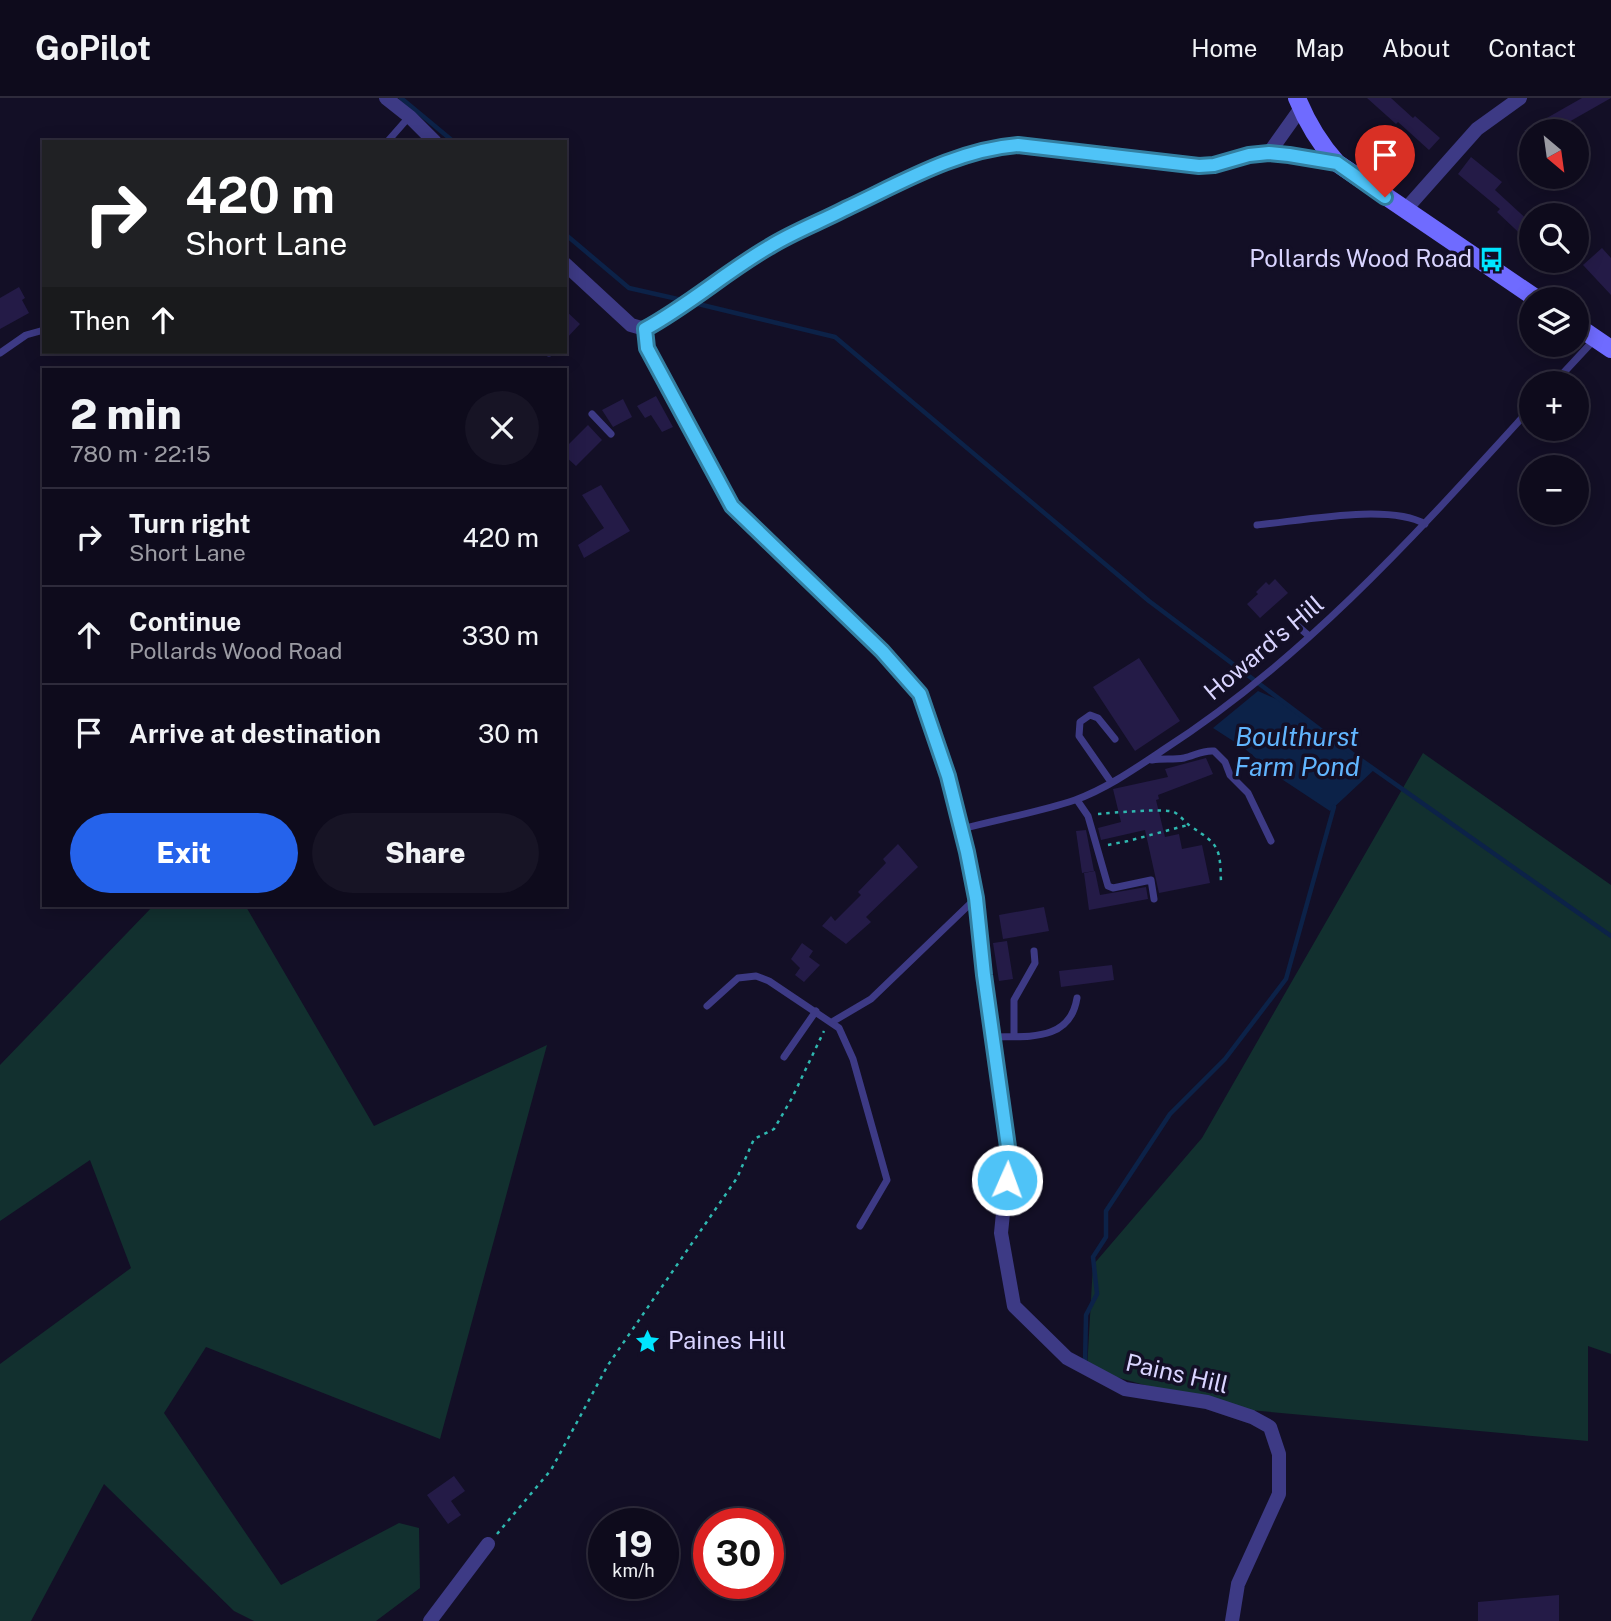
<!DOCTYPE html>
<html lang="en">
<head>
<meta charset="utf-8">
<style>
  :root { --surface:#0e0b1c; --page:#171425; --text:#f1f3f6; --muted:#9b9ba3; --line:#2e2b3b; --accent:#2563eb }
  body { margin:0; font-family:"Public Sans",sans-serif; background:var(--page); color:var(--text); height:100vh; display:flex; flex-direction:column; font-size:26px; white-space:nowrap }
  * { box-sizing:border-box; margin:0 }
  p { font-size:23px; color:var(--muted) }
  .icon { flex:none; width:38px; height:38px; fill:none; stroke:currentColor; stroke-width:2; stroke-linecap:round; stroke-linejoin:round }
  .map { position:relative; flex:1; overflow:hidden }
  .panel { position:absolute; left:42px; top:270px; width:525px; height:539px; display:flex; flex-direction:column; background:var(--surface); border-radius:0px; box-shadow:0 4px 18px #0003,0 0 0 2px var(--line) }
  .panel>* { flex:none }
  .top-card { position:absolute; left:42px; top:42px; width:525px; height:214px; border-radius:0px; box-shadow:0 4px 18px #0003,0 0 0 2px var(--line); background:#202124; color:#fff; overflow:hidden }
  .needle { width:46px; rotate:151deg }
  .fabs { position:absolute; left:1519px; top:21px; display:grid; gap:14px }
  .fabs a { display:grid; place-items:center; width:70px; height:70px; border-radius:50%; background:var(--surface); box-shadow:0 4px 18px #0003,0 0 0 2px var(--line); font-size:35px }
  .speed { position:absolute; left:588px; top:1410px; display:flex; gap:14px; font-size:35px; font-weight:700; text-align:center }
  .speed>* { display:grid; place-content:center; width:91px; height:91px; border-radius:50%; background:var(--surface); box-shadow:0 4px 18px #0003,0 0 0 2px var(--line); line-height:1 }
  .speed small { font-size:18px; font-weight:400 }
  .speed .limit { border:10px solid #d22; background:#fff; color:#111 }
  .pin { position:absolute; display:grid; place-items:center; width:60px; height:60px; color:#fff; margin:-72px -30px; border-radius:50% 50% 50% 0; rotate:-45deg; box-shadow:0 0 7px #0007 }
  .pin .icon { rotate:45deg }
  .me { position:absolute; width:77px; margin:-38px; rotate:2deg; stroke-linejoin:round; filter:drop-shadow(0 0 5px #0008) }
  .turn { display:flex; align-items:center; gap:24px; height:147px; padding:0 28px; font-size:32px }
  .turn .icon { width:91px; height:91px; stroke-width:2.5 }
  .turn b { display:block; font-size:49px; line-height:60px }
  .then { display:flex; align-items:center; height:66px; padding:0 28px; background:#0003; gap:14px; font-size:26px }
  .round { display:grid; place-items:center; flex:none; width:74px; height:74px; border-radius:37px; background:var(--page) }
  .summary { display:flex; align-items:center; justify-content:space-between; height:119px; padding:0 28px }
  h1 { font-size:42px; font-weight:800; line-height:52px }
  .cta { display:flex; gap:14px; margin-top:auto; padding:14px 28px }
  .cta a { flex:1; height:80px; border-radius:42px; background:var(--accent); color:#fff; font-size:28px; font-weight:800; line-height:80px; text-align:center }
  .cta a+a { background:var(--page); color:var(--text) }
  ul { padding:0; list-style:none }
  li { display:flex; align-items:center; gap:21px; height:98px; padding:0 28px; border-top:2px solid var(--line) }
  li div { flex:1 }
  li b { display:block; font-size:26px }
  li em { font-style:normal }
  header { display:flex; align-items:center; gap:42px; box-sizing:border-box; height:98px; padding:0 35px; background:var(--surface); border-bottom:2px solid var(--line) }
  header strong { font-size:33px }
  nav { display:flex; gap:38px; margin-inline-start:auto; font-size:24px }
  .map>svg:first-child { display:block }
</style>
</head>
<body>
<header>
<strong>GoPilot</strong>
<nav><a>Home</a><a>Map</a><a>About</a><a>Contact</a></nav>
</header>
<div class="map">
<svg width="1611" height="1523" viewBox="0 0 1611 1523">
  <rect width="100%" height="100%" fill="#130f26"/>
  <!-- green -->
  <path fill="#12302f" d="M1423,655L1611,787V1256L1588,1248V1343L1227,1310L1087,1271L1093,1167L1202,1040Z
    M154,807H245L374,1028L547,947L440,1341L206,1249L164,1315L281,1487L399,1425L419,1430L420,1490L376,1523H254L234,1513L104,1386L31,1523H0V1266L131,1170L90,1062L0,1123V967Z"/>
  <!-- water -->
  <path fill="#0c2248" d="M1258,593L1285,605L1375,671L1330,713L1274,676L1244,650L1213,630Z"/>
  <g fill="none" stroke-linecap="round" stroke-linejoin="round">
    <!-- stream -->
    <path stroke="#0c2248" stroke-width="4.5" d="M401,0L454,44
      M565,136L629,190L682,202
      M694,205L835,239L1149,503L1354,657L1611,838
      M1085,1265L1086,1217L1097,1196L1093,1159L1106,1139V1113L1170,1016L1225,961L1286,881L1334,709"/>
  </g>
  <!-- building -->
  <path fill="#241b47" d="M1367,0H1391L1413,20L1415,18L1440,40L1429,52L1398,24L1396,26Z
    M1582,0H1611L1553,33H1524Z
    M1471,59L1502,84L1495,92L1531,125V146L1497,114L1500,111L1458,76Z
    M1602,150L1611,160V197L1583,167Z
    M19,189L25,200L22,202L29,215L0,231V200Z
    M565,212L580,226L565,242Z
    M656,298L673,329L662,334L651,317L645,320L637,308Z
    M623,301L632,319L613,329L602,312Z
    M588,327L602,342L576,368L565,358V350Z
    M601,387L630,433L584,460L578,447L604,430L582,397Z
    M1275,481L1288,495L1260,520L1247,506L1258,496L1256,494L1266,484L1269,487Z
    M1139,560L1180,623L1135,653L1093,589Z
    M1206,660L1213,676L1158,697L1159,701L1156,702L1165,739L1179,736L1182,751L1202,747L1210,785L1159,795L1145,732L1101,742L1098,730L1121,724L1113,691L1168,679L1165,671Z
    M1086,732L1094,773L1082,775L1076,733Z
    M898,746L918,769L866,819L871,824L846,846L822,828L831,818L835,823L861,797L858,794L886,765L883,761Z
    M1095,773L1100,797L1146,789L1148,801L1089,812L1084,775Z
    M1044,809L1049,833L1003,841L999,817Z
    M1007,843L1013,881L999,883L993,845Z
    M802,845L813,853L809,859L820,867L804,884L795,877L800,870L791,861Z
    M1112,867L1114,882L1061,889L1059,873Z
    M454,1378L465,1393L451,1403L461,1417L448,1426L427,1397Z
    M1559,1497V1523H1478V1504Z"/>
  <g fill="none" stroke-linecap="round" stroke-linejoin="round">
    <!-- path -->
    <path stroke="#2fb8b0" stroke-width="2.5" stroke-dasharray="3.5 5" stroke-linecap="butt" d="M1098,716C1109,715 1166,710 1174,714C1180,717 1185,724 1190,728C1220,747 1220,750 1221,785
      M1108,747L1128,743L1188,727
      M497,1436L551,1372L608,1267L737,1080L754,1041L774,1031L792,1000L824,933"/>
    <!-- lane -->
    <path stroke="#3d3a85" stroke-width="7" d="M387,44L409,19
      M549,254V255
      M0,255L26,237L44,232
      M1554,285L1594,242
      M592,316L611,336
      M1257,427C1300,423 1389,405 1425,426
      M1293,524L1309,538
      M1152,662C1163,660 1173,662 1184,660C1194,658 1202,652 1214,653L1225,664L1230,677L1248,695L1271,743
      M1111,684L1079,638L1080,624L1090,617L1098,620L1115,641
      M1077,702L1088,718L1108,788L1113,790L1151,782L1154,801
      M962,731C1000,721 1039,714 1075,702C1106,691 1136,670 1163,652C1305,561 1418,434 1531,310
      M707,908L738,880L756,878L769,883L839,930L853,961L887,1082L860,1128
      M832,924L871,901L974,802
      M1014,938V902L1035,865L1034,853
      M993,939C1028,938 1070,944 1077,900
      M784,959L816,913"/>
    <!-- street -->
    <path stroke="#3d3a85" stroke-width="14" d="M386,0L410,19L435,44
      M1269,55L1301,10
      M1405,112L1477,31L1520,0
      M565,166L631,227L645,231
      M645,231L647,250L732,408L882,554L920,596L948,678L962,731L976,800L984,877L1009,1056L1001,1135L1014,1208L1067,1260L1125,1291L1207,1304L1252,1319L1270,1329L1279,1356V1396L1238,1486L1232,1523
      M645,231C689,207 727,173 770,148C797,133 826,121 853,108C907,82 958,52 1018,47L1199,68C1222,67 1242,57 1265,55C1289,53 1314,62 1337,65
      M430,1523L488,1446"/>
    <!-- secondary -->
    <path stroke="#6f6bff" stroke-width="18" d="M1297,0C1307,25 1319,45 1337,65L1537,201
      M1577,228L1611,251"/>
  </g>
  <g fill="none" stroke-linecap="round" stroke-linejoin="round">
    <defs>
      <path id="route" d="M1007,1082L1009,1056L984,877L976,800L967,754L948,678L920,596L882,553L732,408L647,250L645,231C689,207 726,174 769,149C793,134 820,124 845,111C901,85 956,52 1018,47L1199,68L1214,67L1249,57L1269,55L1289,57L1337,65L1385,99"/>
    </defs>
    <!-- route casing -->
    <use href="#route" stroke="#337fa1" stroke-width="18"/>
    <!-- route -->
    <use href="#route" stroke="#4fc3f7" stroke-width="12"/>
  </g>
  <!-- icons -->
  <defs>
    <symbol id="bus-bare" viewBox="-9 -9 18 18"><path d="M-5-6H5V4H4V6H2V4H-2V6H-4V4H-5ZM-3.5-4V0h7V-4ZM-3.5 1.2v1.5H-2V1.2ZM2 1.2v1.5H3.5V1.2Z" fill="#00e5ff" stroke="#130f26" stroke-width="2.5" paint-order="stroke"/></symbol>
    <symbol id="sight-bare" viewBox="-9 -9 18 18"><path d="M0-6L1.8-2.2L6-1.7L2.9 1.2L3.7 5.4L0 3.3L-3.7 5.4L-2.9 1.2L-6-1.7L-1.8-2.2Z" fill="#00e5ff" stroke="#130f26" stroke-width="2.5" paint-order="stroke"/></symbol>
  </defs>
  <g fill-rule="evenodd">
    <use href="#bus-bare" x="1474" y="144" width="35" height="35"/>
    <use href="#sight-bare" x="630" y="1226" width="35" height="35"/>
  </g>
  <g text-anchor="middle" stroke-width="7" stroke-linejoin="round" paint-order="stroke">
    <!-- poi labels -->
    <g font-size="24" fill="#d9d4ff" stroke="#130f26" text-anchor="end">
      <text x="1472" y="169">Pollards Wood Road</text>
      <text x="668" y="1251" text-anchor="start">Paines Hill</text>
    </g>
    <!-- street labels -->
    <g font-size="24" fill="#d9d4ff" stroke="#130f26">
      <text transform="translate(1264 550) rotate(-40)" y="8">Howard's Hill</text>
      <text transform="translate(1177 1276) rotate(13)" y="8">Pains Hill</text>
    </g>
    <!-- water labels -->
    <g font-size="26" font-style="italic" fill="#62b6ff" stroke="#130f26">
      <text x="1297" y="648">Boulthurst<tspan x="1297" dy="30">Farm Pond</tspan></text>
    </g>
  </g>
</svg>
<div class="fabs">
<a><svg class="needle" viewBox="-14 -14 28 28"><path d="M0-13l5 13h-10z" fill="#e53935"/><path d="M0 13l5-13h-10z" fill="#9b9ba3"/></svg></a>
<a><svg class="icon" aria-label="search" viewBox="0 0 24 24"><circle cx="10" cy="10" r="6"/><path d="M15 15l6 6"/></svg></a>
<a><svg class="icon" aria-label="layers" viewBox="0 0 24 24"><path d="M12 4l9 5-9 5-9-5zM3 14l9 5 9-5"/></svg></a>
<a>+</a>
<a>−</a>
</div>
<div class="speed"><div>19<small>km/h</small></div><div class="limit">30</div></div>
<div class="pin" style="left:1385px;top:99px;background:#d93025"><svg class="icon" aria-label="arrive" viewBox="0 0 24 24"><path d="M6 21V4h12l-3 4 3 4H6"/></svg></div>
<svg class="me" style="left:1007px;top:1082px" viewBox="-20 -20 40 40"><circle r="17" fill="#4fc3f7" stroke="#fff" stroke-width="3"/><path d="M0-11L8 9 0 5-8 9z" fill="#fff"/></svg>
<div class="top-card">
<div class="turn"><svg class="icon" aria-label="right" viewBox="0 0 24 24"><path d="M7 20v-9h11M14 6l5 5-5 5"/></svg><div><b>420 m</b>Short Lane</div></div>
<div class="then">Then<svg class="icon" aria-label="ahead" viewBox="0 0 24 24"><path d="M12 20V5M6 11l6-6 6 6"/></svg></div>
</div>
<section class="panel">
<div class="summary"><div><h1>2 min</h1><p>780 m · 22:15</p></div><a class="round"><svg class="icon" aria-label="close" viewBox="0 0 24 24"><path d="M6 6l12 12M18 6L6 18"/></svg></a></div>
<ul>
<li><svg class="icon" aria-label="right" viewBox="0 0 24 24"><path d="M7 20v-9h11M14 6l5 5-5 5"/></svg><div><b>Turn right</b><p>Short Lane</p></div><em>420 m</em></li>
<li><svg class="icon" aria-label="ahead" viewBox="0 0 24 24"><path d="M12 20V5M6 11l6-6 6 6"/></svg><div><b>Continue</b><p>Pollards Wood Road</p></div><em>330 m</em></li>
<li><svg class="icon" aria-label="arrive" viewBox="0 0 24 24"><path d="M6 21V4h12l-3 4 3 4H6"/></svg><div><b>Arrive at destination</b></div><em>30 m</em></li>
</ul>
<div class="cta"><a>Exit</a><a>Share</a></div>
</section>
</div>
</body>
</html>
